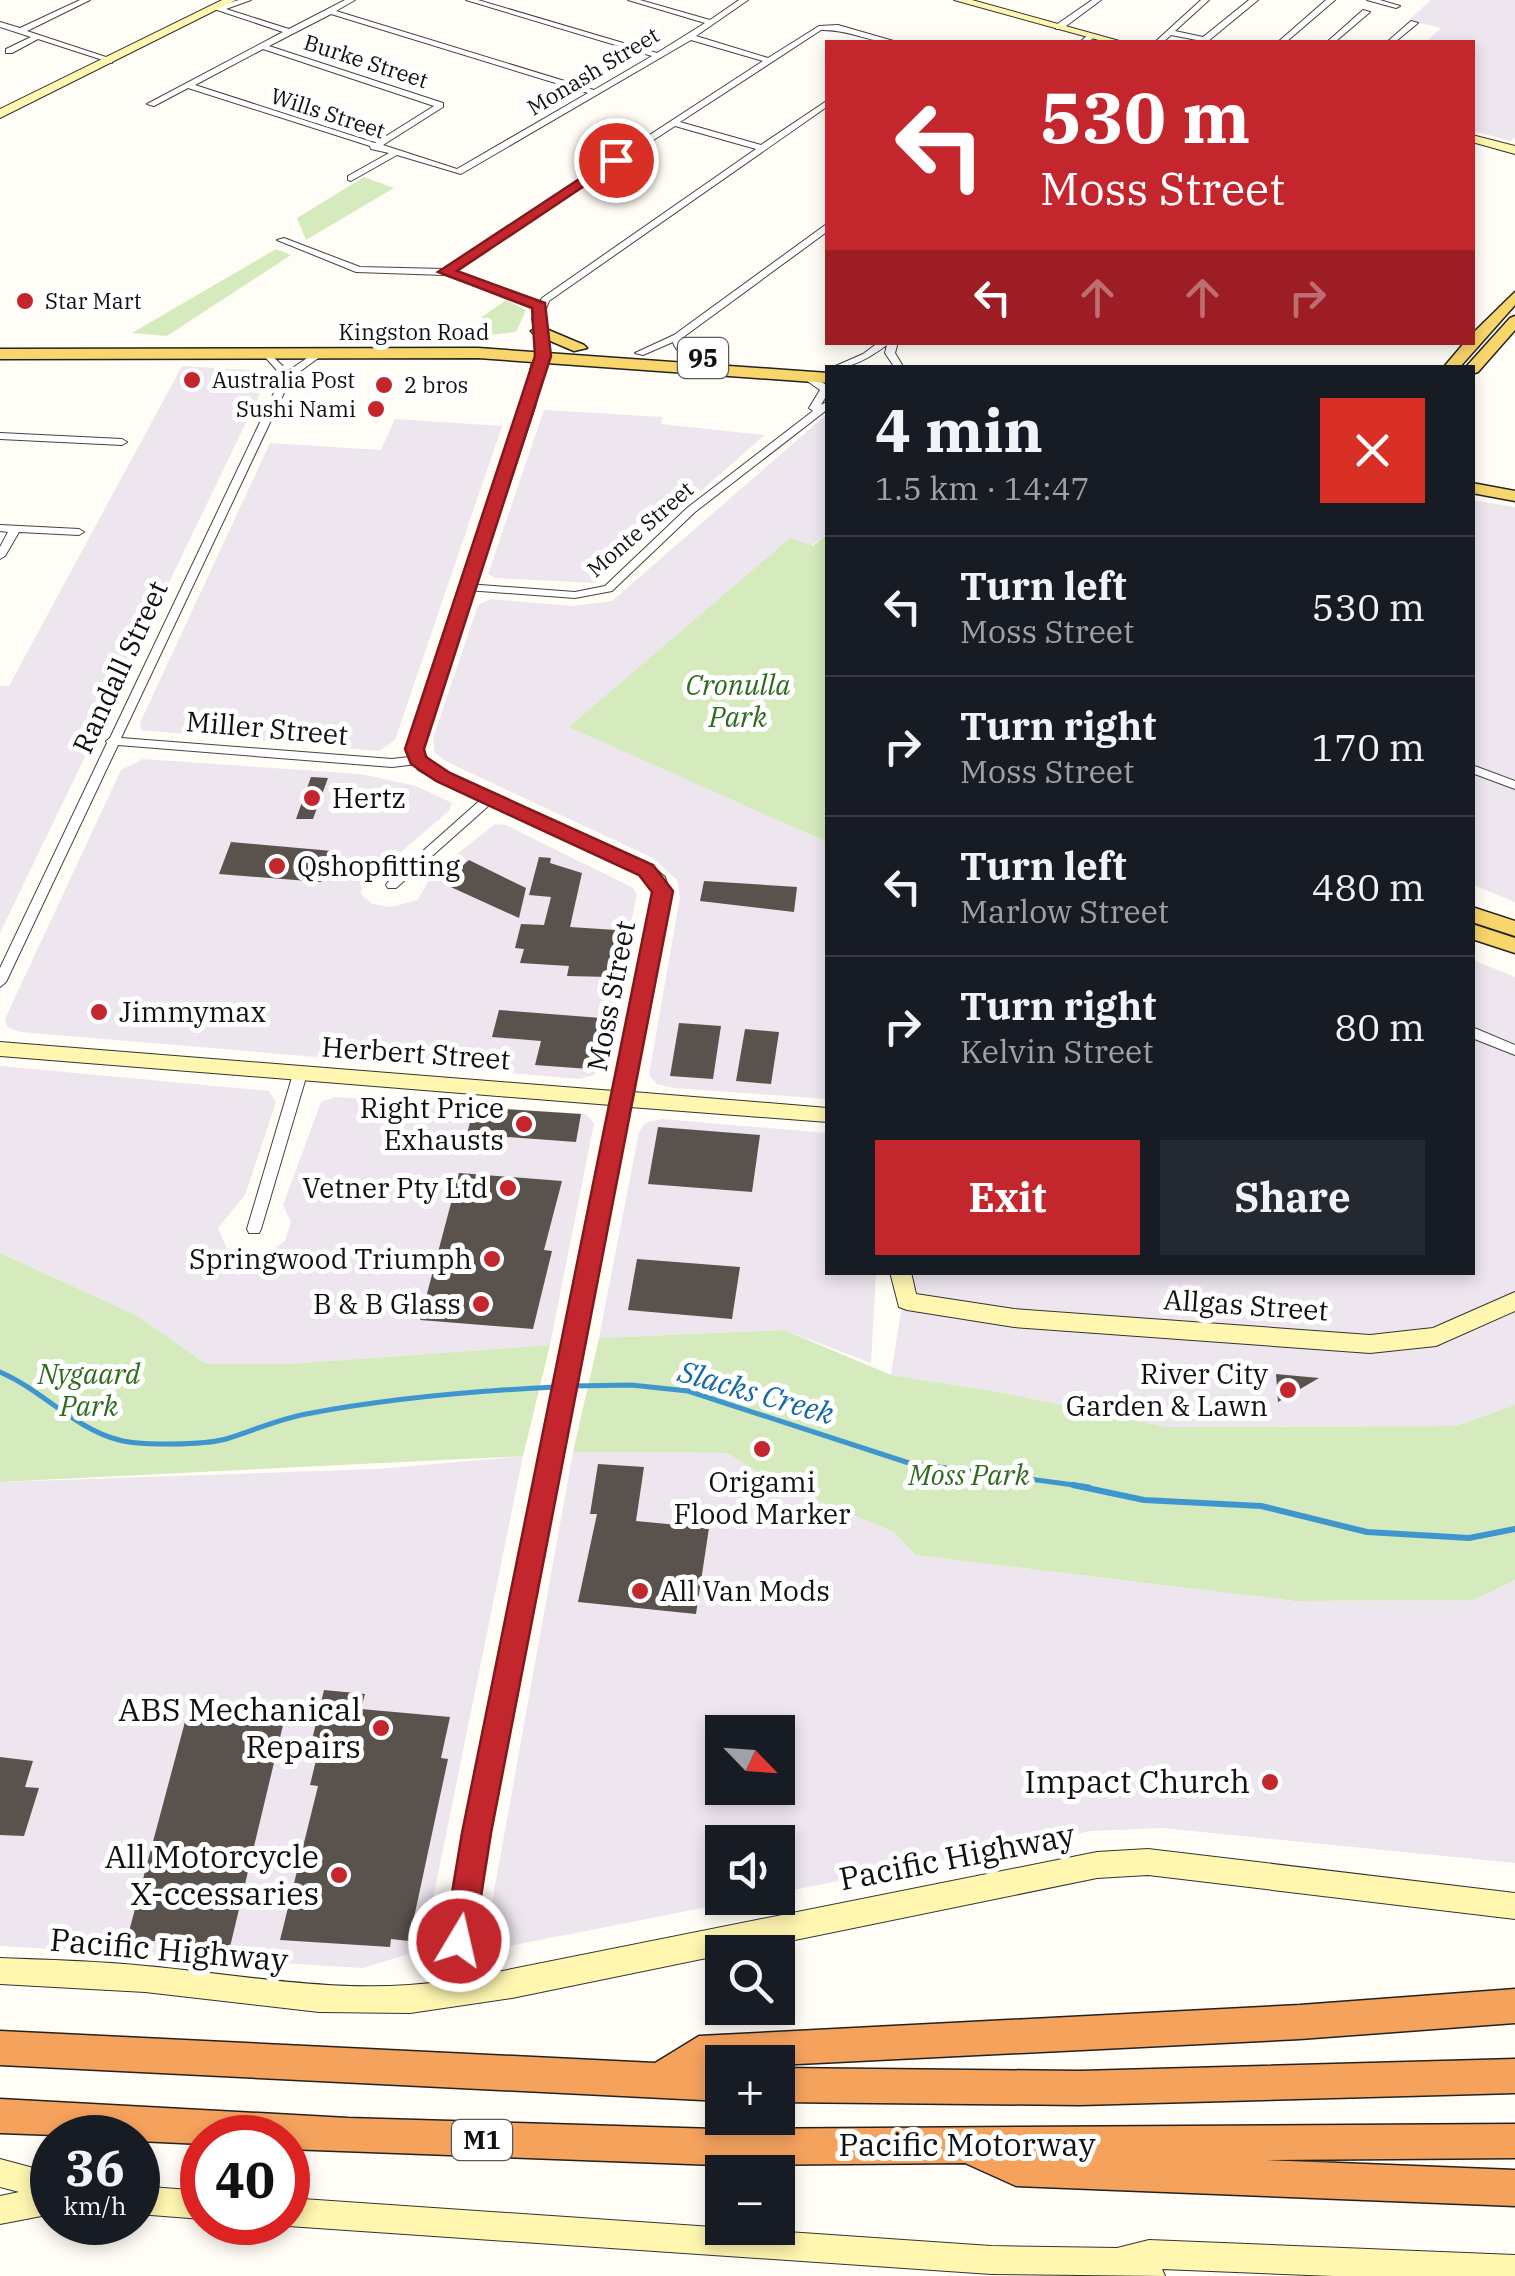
<!DOCTYPE html>
<html lang="en">
<head>
<meta charset="utf-8">
<style>
  :root { --surface:#171b24; --page:#242831; --text:#f1f3f6; --muted:#9ea1a6; --line:#363941; --accent:#c4262e }
  body { margin:0; font-family:"IBM Plex Serif",serif; background:var(--page); color:var(--text); height:100vh; display:flex; flex-direction:column; font-size:38px; white-space:nowrap }
  * { box-sizing:border-box; margin:0 }
  p { font-size:32px; color:var(--muted) }
  .icon { flex:none; width:55px; height:55px; fill:none; stroke:currentColor; stroke-width:2; stroke-linecap:round; stroke-linejoin:round }
  .map { position:relative; flex:1; overflow:hidden }
  .drawer { position:absolute; left:825px; top:365px; width:650px; height:910px; display:flex; flex-direction:column; background:var(--surface); border-radius:0px; box-shadow:0 5px 15px #0003 }
  .drawer>* { flex:none }
  .top-card { position:absolute; left:825px; top:40px; width:650px; height:305px; border-radius:0px; box-shadow:0 5px 15px #0003; background:#c4262e; color:#fff; overflow:hidden }
  .needle { width:65px; rotate:115deg }
  .fabs { position:absolute; left:705px; top:1715px; display:grid; gap:20px }
  .fabs a { display:grid; place-items:center; width:90px; height:90px; border-radius:0px; background:var(--surface); box-shadow:0 5px 15px #0003; font-size:50px }
  .speed { position:absolute; left:30px; top:2115px; display:flex; gap:20px; font-size:50px; font-weight:700; text-align:center }
  .speed>* { display:grid; place-content:center; width:130px; height:130px; border-radius:50%; background:var(--surface); box-shadow:0 5px 15px #0003; line-height:1 }
  .speed small { font-size:25px; font-weight:400 }
  .speed .limit { border:15px solid #d22; background:#fff; color:#111 }
  .pin { position:absolute; display:grid; place-items:center; width:85px; height:85px; color:#fff; margin:-42px; border:5px solid #fff; border-radius:50%; box-shadow:0 2px 10px #0007 }
  .me { position:absolute; width:110px; margin:-55px; rotate:9deg; stroke-linejoin:round; filter:drop-shadow(0 0 8px #0008) }
  .turn { display:flex; align-items:center; gap:35px; height:210px; padding:0 50px; font-size:45px }
  .turn .icon { width:130px; height:130px; stroke-width:2.5 }
  .turn b { display:block; font-size:70px; line-height:85px }
  .lanes { display:flex; align-items:center; height:95px; padding:0 50px; background:#0003; justify-content:center; gap:50px; direction:ltr }
  .lanes .off { opacity:.35 }
  .round { display:grid; place-items:center; flex:none; width:105px; height:105px; border-radius:0px; background:var(--page) }
  .summary { display:flex; align-items:center; justify-content:space-between; height:170px; padding:0 50px }
  h1 { font-size:60px; font-weight:700; line-height:75px }
  .button { display:flex; gap:20px; margin-top:auto; padding:20px 50px }
  .button a { flex:1; height:115px; border-radius:0px; background:var(--accent); color:#fff; font-size:40px; font-weight:700; line-height:115px; text-align:center }
  .button a+a { background:var(--page); color:var(--text) }
  ul { padding:0; list-style:none }
  li { display:flex; align-items:center; gap:30px; height:140px; padding:0 50px; border-top:2px solid var(--line) }
  li div { flex:1 }
  li b { display:block; font-size:38px }
  li em { font-style:normal }
  .map>svg:first-child { display:block }
</style>
</head>
<body>
<div class="map">
<svg width="1515" height="2276" viewBox="0 0 1515 2276">
  <rect width="100%" height="100%" fill="#fffdf5"/>
  <!-- industrial -->
  <path fill="#eee6ef" fill-rule="evenodd" d="M1431,0H1515V137L1511,141L1473,131L1472,42H1426L1441,28L1409,20Z
    M182,366L264,371L269,375L0,933V686H9Z
    M544,410L662,417L661,424L765,435L595,583L495,578L488,574Z
    M827,414V534L570,726L827,842V1099L674,1088L657,1084L649,1075L680,897L677,880L653,858L447,762L435,753L433,738L478,605L491,599L571,606L612,601Z
    M395,419L502,426L395,740L379,751L141,730L140,723L270,443L381,450Z
    M1472,500L1515,507V902L1473,885Z
    M143,759L361,774L416,786L452,803L449,811L396,856L363,873L361,894L372,904L390,907L418,900L432,874L495,824L506,825L633,888L637,894L601,1066L594,1075L579,1079L20,1032L7,1027L5,1019L121,770Z
    M1473,960L1515,977V1405L1455,1426L1167,1427L1010,1394L891,1375L907,1273L1472,1272Z
    M0,1066L269,1091L276,1102L245,1195L218,1228L226,1247L243,1256L264,1255L285,1241L291,1222L283,1205L321,1102L336,1097L586,1114L594,1123L550,1345L288,1364H206L138,1316L0,1253Z
    M662,1119L827,1133L828,1272L876,1273L871,1363L784,1330L599,1338L639,1132L645,1123Z
    M573,1452L727,1453L774,1483L894,1532L915,1555L1294,1601L1474,1600L1515,1580V1863L1162,1828L1091,1831L778,1893V1842H722V1898H753L504,1947L488,1925ZM722,1732H778V1788H722Z
    M523,1456L426,1933L412,1953L363,1968L0,1946V1482L379,1469Z"/>
  <!-- green -->
  <path fill="#d5ebbd" d="M364,177L394,188L306,240L297,218Z
    M276,249L291,255L167,336L132,333Z
    M506,300L526,310L516,332L478,336L482,317Z
    M827,534V842L569,727L790,538L813,546Z
    M0,1253L138,1316L206,1364H288L550,1345L523,1456L0,1482Z
    M784,1330L891,1375L1010,1394L1167,1427L1455,1426L1515,1405V1580L1474,1600L1294,1601L915,1555L894,1532L774,1483L727,1453L573,1452L599,1338Z"/>
  <g fill="none" stroke-linecap="round" stroke-linejoin="round">
    <!-- stream-far1 -->
    <path stroke="#3f96cf" stroke-width="5" d="M0,1372C42,1390 75,1429 119,1440C141,1446 204,1445 226,1439C252,1431 279,1419 306,1414C391,1398 470,1391 557,1387
      M573,1386L631,1385L688,1391L909,1463L1089,1487"/>
    <!-- stream -->
    <path stroke="#3f96cf" stroke-width="6" d="M1073,1485L1144,1500L1261,1506L1367,1532L1469,1538L1515,1529"/>
  </g>
  <!-- building -->
  <path fill="#5a524d" d="M311,777L328,778L313,819H296Z
    M231,842L332,851L337,852L328,876L323,875L321,882L219,874Z
    M539,857L551,858L550,863L582,873L570,927L616,930L609,977L567,976L569,966L520,963L524,949L515,948L521,924L544,925L551,897L529,895Z
    M469,860L526,888L519,918L442,883Z
    M704,881L797,887L794,912L700,901Z
    M499,1010L601,1018L589,1069L535,1065L541,1041L492,1037Z
    M679,1023L721,1026L713,1079L670,1076Z
    M745,1029L779,1032L771,1084L736,1081Z
    M474,1107L581,1114L576,1142L467,1134Z
    M658,1127L760,1135L752,1192L648,1184Z
    M459,1173L562,1181L544,1250L552,1251L533,1329L420,1320Z
    M637,1259L740,1267L732,1319L628,1310Z
    M1276,1374L1319,1378L1278,1402Z
    M598,1464L644,1467L636,1521L709,1528L696,1614L578,1602L597,1514H590Z
    M324,1690L365,1694L361,1709L450,1717L441,1758L448,1759L409,1941L391,1939L390,1947L280,1940L318,1786L310,1785L321,1740H312Z
    M186,1718L283,1725L230,1947L127,1939Z
    M0,1757L33,1761L25,1787L39,1788L24,1836L0,1835Z"/>
  <g fill="none" stroke-linecap="round" stroke-linejoin="round">
    <defs>
      <path id="street" d="M80,0H90L27,31L112,59V63L38,39L12,53H6V49L31,37L0,27V22L20,28Z
        M239,0H251L226,9L289,29L345,0H355L336,11L594,90L652,56L466,0H478L657,53L705,23L628,0H640L710,20L739,0H748L696,36L768,58L819,26L838,25L897,42C871,44 850,29 821,30L680,122L761,145L828,100V106L549,301L542,319L548,346L543,349L538,346L532,319L537,308L445,275L356,272L277,240L284,238L360,267L444,269L763,61L691,40L461,174L397,155L351,181L348,180V176L389,153L371,149L370,146L188,88L154,106L147,104L283,32L211,8ZM331,14L588,93L457,169L383,145L443,107V103L269,46ZM263,49L434,106L375,143L195,85ZM675,126L756,149L542,298L539,303L453,271Z
        M1092,0H1101L1062,29H1056V25Z
        M1201,0H1209L1175,31L1203,37L1249,0H1258L1207,42L1171,35L1163,42H1155Z
        M1326,0H1335L1286,42H1278Z
        M1367,0H1380L1400,6L1396,8Z
        M1363,10L1370,12L1335,42H1327Z
        M1411,21L1418,23L1395,42H1387Z
        M1089,34L1096,36L1088,42H1080Z
        M828,223V231L682,338L683,346L697,355V359C688,360 675,351 673,342L643,355L635,353L674,335Z
        M879,342H898L895,353L904,368H895L885,353L887,345C869,358 853,368 831,368L863,354Z
        M270,354L288,371L313,354L321,356L291,378L121,738L392,759L417,756L423,760L417,764L392,767L118,745L6,982L0,987V968L107,743L106,741L110,738L282,376L265,357Z
        M803,374H809L828,386V393L821,405L828,401V409L695,512L612,591L575,598L467,590L462,587L467,584L575,592L605,586L687,508L813,411L809,408L820,390L803,378Z
        M0,433L122,439L127,442L122,445L0,439Z
        M0,525L79,529L84,532L79,535L19,532L5,556L0,559V547L8,532L0,531Z
        M1472,765L1515,781V789L1472,773Z
        M490,794L496,798L494,801L396,888H388L386,885L388,882L486,795Z
        M1472,1027L1515,1045V1055L1472,1038Z
        M300,1069L307,1074L261,1229L259,1233H249L247,1229L293,1074Z"/>
      <path id="secondary" d="M222,0H236L0,118V109Z
        M954,0H972L1123,42H1106Z
        M1472,135L1515,146V154L1472,142Z
        M543,342L550,346L535,407L422,749L430,762L449,773L652,866L665,877L671,896L633,1092L828,1108V1122L630,1107L489,1833L472,1941V1977L1097,1852L1148,1849L1515,1893V1919L1148,1875L1097,1878L512,1998L410,2013L319,2012L145,1992L0,1984V1958C49,1960 98,1961 146,1966C246,1975 345,1996 446,1981V1941L463,1833L611,1105L0,1056V1042L614,1091L653,896L651,883L640,874L437,781L418,770L406,749L521,407L536,346Z
        M890,1272H911L916,1294L1014,1309L1370,1335L1433,1328L1515,1292V1311L1436,1346L1370,1353L1014,1327L907,1310L899,1307Z
        M0,2159L52,2173V2214L0,2224V2196L19,2192L0,2187Z
        M138,2186L202,2191V2219L138,2214Z
        M288,2198L991,2246L1117,2248L1149,2240L1515,2255V2276H1333L1162,2269L1165,2276L991,2274L288,2226L279,2222H288Z"/>
      <path id="primary" d="M1515,292V305L1459,368H1443L1465,342H1472V334Z
        M1515,316V330L1478,372L1472,374V368H1465L1510,318Z
        M539,326L584,345L587,348L574,351L534,334L531,331Z
        M478,348L828,373V383L478,358L0,359V349Z
        M1472,483L1515,491V501L1472,493Z
        M1472,907L1515,921V936L1472,922Z
        M1472,924L1515,938V953L1472,939Z"/>
      <path id="highway" d="M1515,1989V2023L1300,2039L778,2065L722,2062V2101L0,2065V2031L655,2063L699,2036L1300,2005Z
        M1515,2059V2093L1080,2105L778,2102V2068L1080,2071Z
        M0,2099L348,2118L716,2129L1515,2124V2158L1266,2160L1515,2170V2206L1016,2186L965,2163L716,2165L288,2149V2138H202V2144L138,2141V2138L0,2133Z"/>
    </defs>
    <!-- street casing -->
    <use href="#street" stroke="#444" stroke-width="2"/>
    <!-- secondary casing -->
    <use href="#secondary" stroke="#333" stroke-width="2"/>
    <!-- primary casing -->
    <use href="#primary" stroke="#222" stroke-width="3"/>
    <!-- highway casing -->
    <use href="#highway" stroke="#222" stroke-width="3"/>
    <!-- street -->
    <use href="#street" fill="#fff" fill-rule="evenodd"/>
    <!-- secondary -->
    <use href="#secondary" fill="#fff6b0" fill-rule="evenodd"/>
    <!-- primary -->
    <use href="#primary" fill="#f9d66b" fill-rule="evenodd"/>
    <!-- highway -->
    <use href="#highway" fill="#f5a25d" fill-rule="evenodd"/>
  </g>
  <!-- route -->
  <path fill="#c4262e" stroke="#7f191e" stroke-width="2.5" d="M611,158L623,160L457,271L545,303L551,356L424,749L426,757L450,773L653,865L673,891L491,1833L474,1941L470,1952L459,1956L448,1952L444,1941L462,1833L652,892L639,875L436,781L411,764L405,749L535,356L532,308L438,272Z"/>
  <!-- markers -->
  <g fill="#c4262e" stroke="#fff" stroke-width="4">
    <circle cx="25" cy="301" r="10"/>
    <circle cx="192" cy="380" r="10"/>
    <circle cx="384" cy="385" r="10"/>
    <circle cx="376" cy="409" r="10"/>
    <circle cx="312" cy="798" r="10"/>
    <circle cx="277" cy="866" r="10"/>
    <circle cx="99" cy="1012" r="10"/>
    <circle cx="524" cy="1124" r="10"/>
    <circle cx="508" cy="1188" r="10"/>
    <circle cx="492" cy="1259" r="10"/>
    <circle cx="481" cy="1304" r="10"/>
    <circle cx="1288" cy="1390" r="10"/>
    <circle cx="762" cy="1449" r="10"/>
    <circle cx="640" cy="1591" r="10"/>
    <circle cx="381" cy="1728" r="10"/>
    <circle cx="1270" cy="1782" r="10"/>
    <circle cx="339" cy="1875" r="10"/>
  </g>
  <g text-anchor="middle" stroke-width="10" stroke-linejoin="round" paint-order="stroke">
    <!-- far-street labels -->
    <g font-size="22" fill="#111" stroke="#fff">
      <text transform="translate(366 61) rotate(18)" y="8">Burke Street</text>
      <text transform="translate(593 71) rotate(-31)" y="8">Monash Street</text>
      <text transform="translate(328 113) rotate(18)" y="8">Wills Street</text>
      <text x="414" y="340">Kingston Road</text>
      <text transform="translate(640 529) rotate(-41)" y="8">Monte Street</text>
    </g>
    <!-- far-poi labels -->
    <g font-size="22" fill="#111" stroke="#fff" text-anchor="start">
      <text x="45" y="309">Star Mart</text>
      <text x="212" y="388">Australia Post</text>
      <text x="404" y="393">2 bros</text>
      <text x="356" y="417" text-anchor="end">Sushi Nami</text>
    </g>
    <!-- shield labels -->
    <g fill="#fff" stroke="#585858" stroke-width="2.5">
      <rect x="678" y="338" width="50" height="40" rx="8"/>
      <rect x="452" y="2120" width="60" height="40" rx="8"/>
    </g>
    <g font-size="25" font-weight="bold" fill="#111">
      <text x="703" y="367">95</text>
      <text x="482" y="2149">M1</text>
    </g>
    <!-- street labels -->
    <g font-size="28" fill="#111" stroke="#fff">
      <text transform="translate(120 667) rotate(-65)" y="10">Randall Street</text>
      <text transform="translate(267 728) rotate(5)" y="10">Miller Street</text>
      <text transform="translate(611 996) rotate(-79)" y="10">Moss Street</text>
      <text transform="translate(416 1053) rotate(4)" y="10">Herbert Street</text>
      <text transform="translate(1246 1305) rotate(4)" y="10">Allgas Street</text>
    </g>
    <!-- park labels -->
    <g font-size="28" font-style="italic" fill="#2f6b1f" stroke="#fff">
      <text x="738" y="695">Cronulla<tspan x="738" dy="32">Park</tspan></text>
      <text x="89" y="1384">Nygaard<tspan x="89" dy="32">Park</tspan></text>
      <text x="969" y="1485">Moss Park</text>
    </g>
    <!-- poi labels -->
    <g font-size="28" fill="#111" stroke="#fff" text-anchor="end">
      <text x="332" y="808" text-anchor="start">Hertz</text>
      <text x="297" y="876" text-anchor="start">Qshopfitting</text>
      <text x="119" y="1022" text-anchor="start">Jimmymax</text>
      <text x="504" y="1118">Right Price<tspan x="504" dy="32">Exhausts</tspan></text>
      <text x="488" y="1198">Vetner Pty Ltd</text>
      <text x="472" y="1269">Springwood Triumph</text>
      <text x="461" y="1314">B &amp; B Glass</text>
      <text x="1268" y="1384">River City<tspan x="1268" dy="32">Garden &amp; Lawn</tspan></text>
      <text x="762" y="1492" text-anchor="middle">Origami<tspan x="762" dy="32">Flood Marker</tspan></text>
      <text x="660" y="1601" text-anchor="start">All Van Mods</text>
    </g>
    <!-- water labels -->
    <g font-size="30" font-style="italic" fill="#1768a6" stroke="#fff">
      <text transform="translate(756 1393) rotate(16)" y="10">Slacks Creek</text>
    </g>
    <!-- near-poi labels -->
    <g font-size="32" fill="#111" stroke="#fff" text-anchor="end">
      <text x="361" y="1721">ABS Mechanical<tspan x="361" dy="37">Repairs</tspan></text>
      <text x="1250" y="1793">Impact Church</text>
      <text x="319" y="1868">All Motorcycle<tspan x="319" dy="37">X-ccessaries</tspan></text>
    </g>
    <!-- near-street labels -->
    <g font-size="32" fill="#111" stroke="#fff">
      <text transform="translate(957 1857) rotate(-11)" y="11">Pacific Highway</text>
      <text transform="translate(169 1950) rotate(5)" y="11">Pacific Highway</text>
      <text x="967" y="2156">Pacific Motorway</text>
    </g>
  </g>
</svg>
<div class="fabs">
<a><svg class="needle" viewBox="-14 -14 28 28"><path d="M0-13l5 13h-10z" fill="#e53935"/><path d="M0 13l5-13h-10z" fill="#9ea1a6"/></svg></a>
<a><svg class="icon" aria-label="sound" viewBox="0 0 24 24"><path d="M4 9h4l5-4v14l-5-4H4zM17 9q2 3 0 6"/></svg></a>
<a><svg class="icon" aria-label="search" viewBox="0 0 24 24"><circle cx="10" cy="10" r="6"/><path d="M15 15l6 6"/></svg></a>
<a>+</a>
<a>−</a>
</div>
<div class="speed"><div>36<small>km/h</small></div><div class="limit">40</div></div>
<div class="pin" style="left:616px;top:160px;background:#d93025"><svg class="icon" aria-label="arrive" viewBox="0 0 24 24"><path d="M6 21V4h12l-3 4 3 4H6"/></svg></div>
<svg class="me" style="left:459px;top:1941px" viewBox="-20 -20 40 40"><circle r="17" fill="#c4262e" stroke="#fff" stroke-width="3"/><path d="M0-11L8 9 0 5-8 9z" fill="#fff"/></svg>
<div class="top-card">
<div class="turn"><svg class="icon" aria-label="left" viewBox="0 0 24 24"><path d="M17 20v-9H6M10 6l-5 5 5 5"/></svg><div><b>530 m</b>Moss Street</div></div>
<div class="lanes"><svg class="icon" aria-label="left" viewBox="0 0 24 24"><path d="M17 20v-9H6M10 6l-5 5 5 5"/></svg><svg class="icon off" aria-label="ahead" viewBox="0 0 24 24"><path d="M12 20V5M6 11l6-6 6 6"/></svg><svg class="icon off" aria-label="ahead" viewBox="0 0 24 24"><path d="M12 20V5M6 11l6-6 6 6"/></svg><svg class="icon off" aria-label="right" viewBox="0 0 24 24"><path d="M7 20v-9h11M14 6l5 5-5 5"/></svg></div>
</div>
<section class="drawer">
<div class="summary"><div><h1>4 min</h1><p>1.5 km · 14:47</p></div><a class="round" style="background:#d93025;color:#fff"><svg class="icon" aria-label="close" viewBox="0 0 24 24"><path d="M6 6l12 12M18 6L6 18"/></svg></a></div>
<ul>
<li><svg class="icon" aria-label="left" viewBox="0 0 24 24"><path d="M17 20v-9H6M10 6l-5 5 5 5"/></svg><div><b>Turn left</b><p>Moss Street</p></div><em>530 m</em></li>
<li><svg class="icon" aria-label="right" viewBox="0 0 24 24"><path d="M7 20v-9h11M14 6l5 5-5 5"/></svg><div><b>Turn right</b><p>Moss Street</p></div><em>170 m</em></li>
<li><svg class="icon" aria-label="left" viewBox="0 0 24 24"><path d="M17 20v-9H6M10 6l-5 5 5 5"/></svg><div><b>Turn left</b><p>Marlow Street</p></div><em>480 m</em></li>
<li><svg class="icon" aria-label="right" viewBox="0 0 24 24"><path d="M7 20v-9h11M14 6l5 5-5 5"/></svg><div><b>Turn right</b><p>Kelvin Street</p></div><em>80 m</em></li>
</ul>
<div class="button"><a>Exit</a><a>Share</a></div>
</section>
</div>
</body>
</html>
